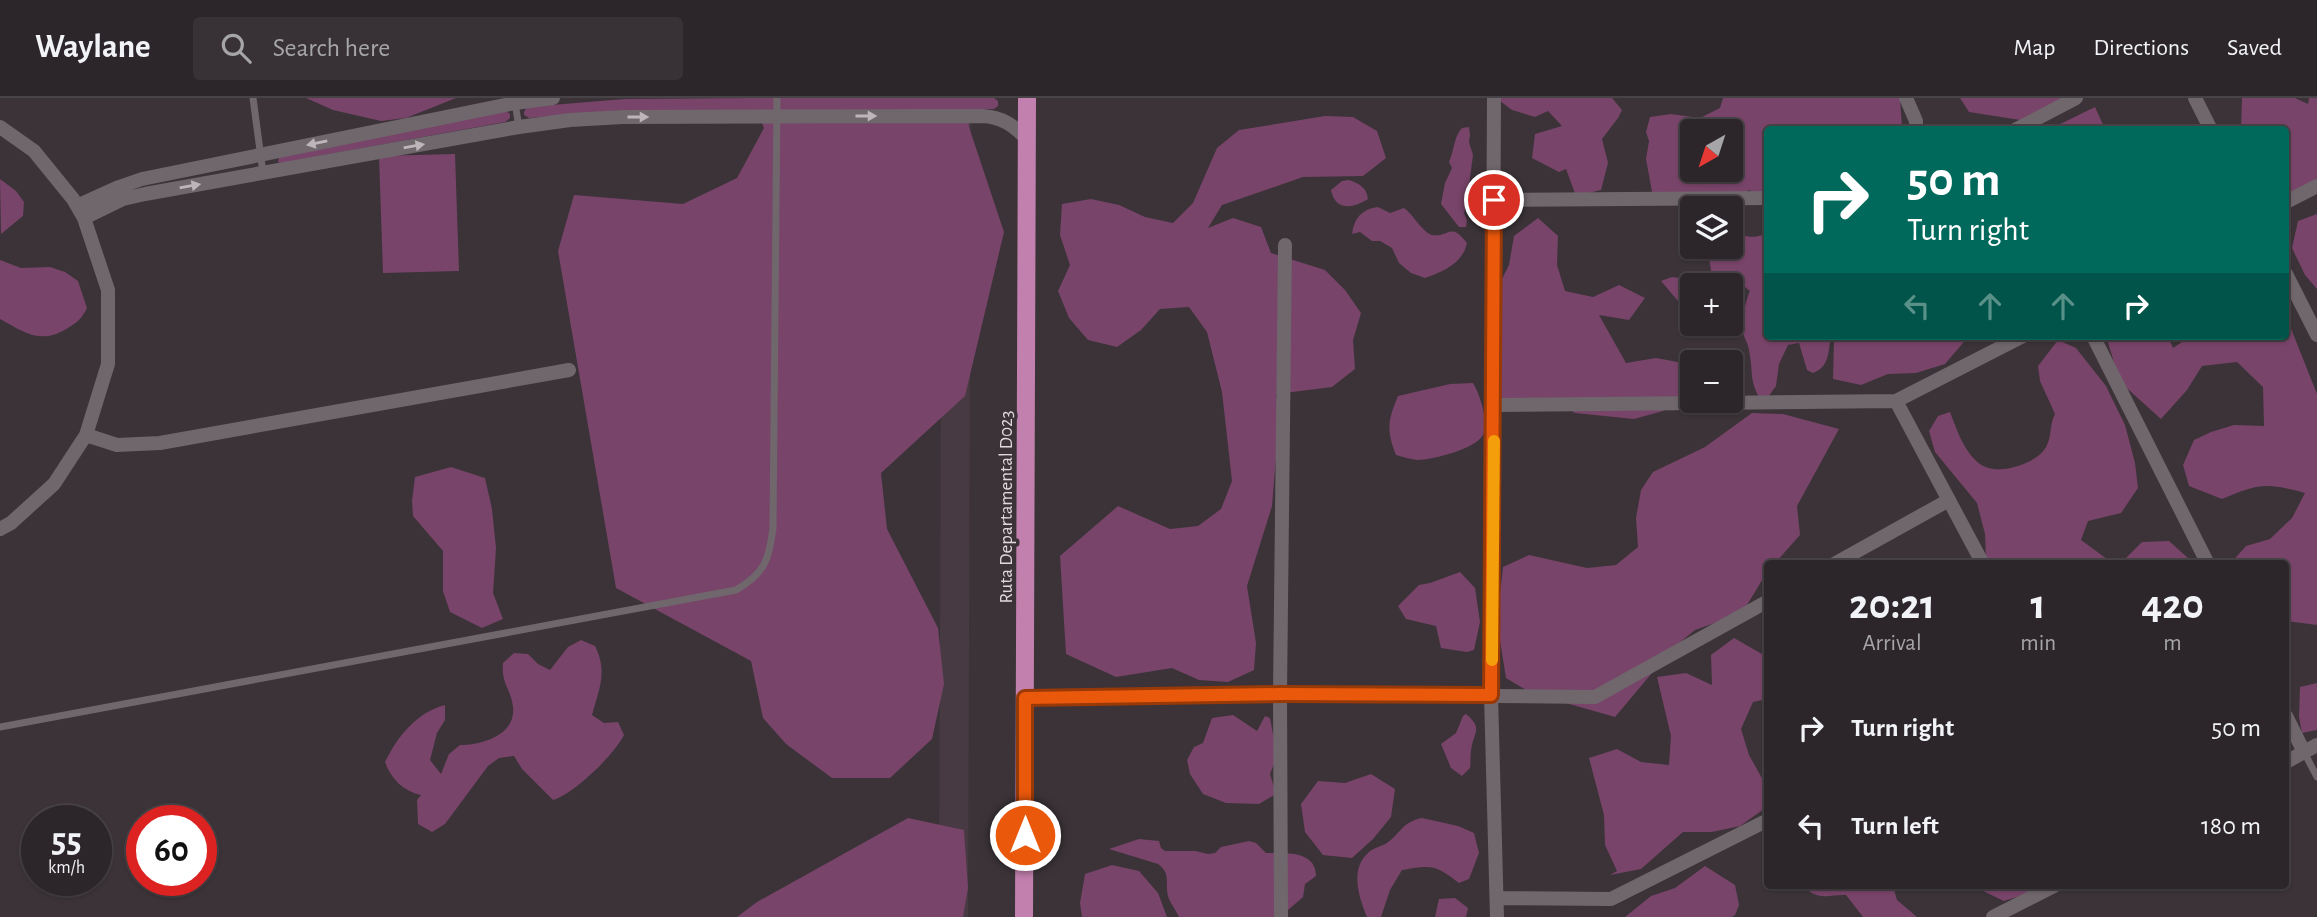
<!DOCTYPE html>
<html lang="en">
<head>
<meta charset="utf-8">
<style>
  :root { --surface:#2c262a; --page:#383236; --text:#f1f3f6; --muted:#a6a5a8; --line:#484347 }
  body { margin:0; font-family:"Alegreya Sans",sans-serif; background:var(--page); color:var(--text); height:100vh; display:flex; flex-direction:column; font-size:26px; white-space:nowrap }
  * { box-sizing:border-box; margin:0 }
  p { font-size:23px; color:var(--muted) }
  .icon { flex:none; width:38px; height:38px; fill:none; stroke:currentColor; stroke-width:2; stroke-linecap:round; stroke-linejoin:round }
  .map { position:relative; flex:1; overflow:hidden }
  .panel { position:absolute; left:1764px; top:462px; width:525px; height:329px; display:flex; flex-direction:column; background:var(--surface); border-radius:7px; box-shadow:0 2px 5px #0004,0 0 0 2px var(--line) }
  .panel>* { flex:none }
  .banner { position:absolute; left:1764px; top:28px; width:525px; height:214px; border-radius:7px; box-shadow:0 2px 5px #0004,0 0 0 2px var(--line); background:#00695c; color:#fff; overflow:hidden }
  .needle { width:46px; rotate:219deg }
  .controls { position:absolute; left:1680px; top:21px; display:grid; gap:14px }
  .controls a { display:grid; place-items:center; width:63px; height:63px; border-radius:7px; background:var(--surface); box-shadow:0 2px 5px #0004,0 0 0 2px var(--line); font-size:35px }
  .speed { position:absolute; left:21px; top:707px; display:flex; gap:14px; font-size:35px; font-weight:700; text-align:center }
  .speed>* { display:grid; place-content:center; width:91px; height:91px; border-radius:50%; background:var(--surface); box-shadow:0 2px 5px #0004,0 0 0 2px var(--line); line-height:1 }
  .speed small { font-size:18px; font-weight:400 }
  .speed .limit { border:10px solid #d22; background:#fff; color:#111 }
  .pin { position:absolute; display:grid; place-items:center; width:60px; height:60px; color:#fff; margin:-30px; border:4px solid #fff; border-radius:50%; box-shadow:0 2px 7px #0007 }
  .me { position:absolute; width:77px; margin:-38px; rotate:0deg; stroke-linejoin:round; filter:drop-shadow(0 0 5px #0008) }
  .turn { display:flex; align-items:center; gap:24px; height:147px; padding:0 28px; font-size:32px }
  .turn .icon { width:91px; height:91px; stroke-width:2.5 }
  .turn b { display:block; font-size:49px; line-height:60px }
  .lanes { display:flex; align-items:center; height:66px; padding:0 28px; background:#0003; justify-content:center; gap:35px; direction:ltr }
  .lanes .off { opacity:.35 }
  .eta { display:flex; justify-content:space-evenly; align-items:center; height:119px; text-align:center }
  .eta b { font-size:42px; font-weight:700; line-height:49px }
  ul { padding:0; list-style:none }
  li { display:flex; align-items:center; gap:21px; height:98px; padding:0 28px }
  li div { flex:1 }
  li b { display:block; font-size:26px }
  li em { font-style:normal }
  header { display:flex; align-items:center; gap:42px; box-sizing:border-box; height:98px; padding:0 35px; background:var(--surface); border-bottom:2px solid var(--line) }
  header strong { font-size:33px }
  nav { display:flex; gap:38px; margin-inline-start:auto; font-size:24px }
  .search { width:490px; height:63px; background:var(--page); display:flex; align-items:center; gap:18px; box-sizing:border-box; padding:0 24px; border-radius:7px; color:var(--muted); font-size:26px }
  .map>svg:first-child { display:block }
</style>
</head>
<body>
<header>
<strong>Waylane</strong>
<div class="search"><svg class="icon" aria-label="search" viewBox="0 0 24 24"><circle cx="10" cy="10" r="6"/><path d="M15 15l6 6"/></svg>Search here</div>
<nav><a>Map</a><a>Directions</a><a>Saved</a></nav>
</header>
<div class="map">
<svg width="2317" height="819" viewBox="0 0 2317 819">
  <rect width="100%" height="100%" fill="#3b3338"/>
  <!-- built -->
  <path fill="#483a43" d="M942,0H971L968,819H939Z"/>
  <!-- green -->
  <path fill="#784469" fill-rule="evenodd" d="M306,0H456L406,20L381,23L333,12Z
    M752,0H994L998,3V8L994,11H968L969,29L1004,134L965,298L881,375L887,431L938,530L944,586L932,641L890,680H832L786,646L763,620L751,563L616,490L558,153L574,97L683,106L737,80L764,30L757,12H625L529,20L524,17V14L527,9L625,1Z
    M1496,0H1612L1622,12L1618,20L1602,41L1608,65L1601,92L1576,98L1566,71L1559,74L1532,60L1535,36L1562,28L1548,13L1535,19L1512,12Z
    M1723,0H1900L1902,30L1917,31L1768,32L1767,101L1749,92L1739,99L1652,94L1646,61L1649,43L1646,34L1650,19L1671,16L1700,20L1720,10ZM1692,33H1731V72H1692Z
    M1960,0H2066L2027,23L1969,14Z
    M2242,0H2295L2308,6L2309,0H2317V86L2288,96L2286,94V32H2241Z
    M2095,9L2105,31H2050Z
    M506,13L510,16V20L505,24L281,65L278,64L279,59Z
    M1325,18L1353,19L1377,33L1386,60L1363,78L1303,79L1222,107L1208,130L1233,120L1261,129L1271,155L1325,172L1345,192L1361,215L1353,242L1355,271L1332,289L1276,296L1279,323L1272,408L1247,488L1256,545L1254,572L1228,584L1199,582L1172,570L1116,579L1066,556L1060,458L1118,408L1170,431L1198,428L1221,411L1232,383L1222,294L1207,234L1189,209L1160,211L1141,232L1117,249L1088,242L1069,220L1058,193L1070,167L1060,137L1062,106L1091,101L1119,107L1145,119L1173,125L1193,105L1217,50L1239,32Z
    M1469,29L1470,37L1469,44L1473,57L1469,87L1471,95L1464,115L1467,122L1466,129H1459L1441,106L1445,85L1452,70L1449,64C1454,53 1454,38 1462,30Z
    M455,56L459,173L383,175L379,58Z
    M0,81L16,93L24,104L23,118L1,136Z
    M1349,82C1360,86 1367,90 1368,101C1354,110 1335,114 1331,92L1342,83Z
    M1378,109L1390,115L1404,110C1413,116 1422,134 1432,137C1449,140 1450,123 1467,145C1463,165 1443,174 1425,180L1411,175L1399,165L1392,150L1380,143H1372L1360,134L1352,136C1354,120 1362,111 1378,109Z
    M2317,116V191L2305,177L2292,150L2298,123Z
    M1538,120L1558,138L1557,167L1565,193L1593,199L1619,187L1645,200L1629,222L1599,217L1626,265L1656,260L1683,265L1684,294L1663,313L1634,321L1575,315L1567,310L1508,311L1489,287L1496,193L1509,167L1514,138Z
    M1731,128C1746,140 1749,141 1767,136L1768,238H1831C1828,253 1830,269 1813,275L1807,272L1799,245L1788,247L1779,266L1776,288L1763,306C1748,282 1754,277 1749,252C1748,245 1743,238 1742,231C1742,223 1746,200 1750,193L1735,181L1731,187H1692V204L1678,203L1661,183L1672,179L1705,184L1711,172L1707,149H1731Z
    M0,162L21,170L50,169L65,174L78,183L87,210C82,220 78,224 68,230C41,247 25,235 0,221Z
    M2286,218L2317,296V527L2286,523V466L2231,465L2246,448L2270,441L2292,420L2305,395C2266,384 2258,386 2222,401L2189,388L2183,367L2194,342L2211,334L2234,327L2264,328L2263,289L2237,264L2202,268L2187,292L2161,321L2120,284L2106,238H2168L2173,250L2191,238H2286Z
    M1836,238H1969L1945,266L1916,275L1888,276L1861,287L1833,281L1834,241Z
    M2058,242L2076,250L2106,288L2125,327L2135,365L2138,390L2121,415L2088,423L2081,442L2107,461L2123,463L2142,444L2169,443L2188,460L2190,465H1990L1986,461L1985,436L1977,405L1935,354L1929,333L1938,318L1950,314C1957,332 1964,354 1980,366C1997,379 2039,366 2047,347C2052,337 2049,328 2055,316L2040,283L2038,268Z
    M1473,285C1480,296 1489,325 1483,337C1476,351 1432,362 1417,362C1410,361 1403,359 1396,357C1386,332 1388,322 1398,298L1450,286Z
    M1752,315L1783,316L1839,331L1797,408L1800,437L1775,465L1768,466L1767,474L1747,507L1723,522L1695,532L1673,550L1615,619L1531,595L1506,580L1497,524L1503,469L1529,457L1587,470L1616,467L1638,449L1636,420L1641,392L1653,374L1705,349Z
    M451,369L485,380L492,411L496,450L493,495L503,521L482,530L450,514L443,493V453L413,418L412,403L415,379Z
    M1460,474L1475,490L1480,524L1474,552L1467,554L1441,550L1436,528L1406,521L1398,508L1419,487L1430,485Z
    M1734,540L1767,559V601L1753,604L1741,631L1749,657L1763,682L1764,711L1740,728L1712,734H1683L1641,771L1610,777L1617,773L1605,747L1604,717L1589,660L1617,651L1641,664L1669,667L1671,638L1657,579L1686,575L1712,587L1711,557Z
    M581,542L595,548C608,574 599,591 592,617L604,625L618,624L624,637C614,657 574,696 553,702L522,671L514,658L499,660L488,668L445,726L432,734L418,726L417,702L421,697C403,693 391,681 385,664C397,639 417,614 445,607V622L437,635L430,662L441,676L449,656L460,647C482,647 516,637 513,609C511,591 501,586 503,565L514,555L528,556L538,566L550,572L568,549Z
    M2317,585V632L2302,635L2299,619L2300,589Z
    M1466,616C1484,631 1473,634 1471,653C1470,659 1471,664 1470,670L1462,678L1451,670L1441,646L1456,635L1463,618Z
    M1233,617L1257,633L1265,618L1270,620L1277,658L1270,676L1276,696L1259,706L1226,705L1203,696L1190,676L1187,662L1194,649L1203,645L1212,620Z
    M1371,676L1395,691L1391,719L1373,741L1352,760L1323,757L1305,734L1301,706L1318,683L1345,685Z
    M908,720L964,732L968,790L963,819H737L757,804Z
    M1422,720L1458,728L1474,735L1479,755L1469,781L1459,785C1435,766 1431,767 1402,772L1390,792L1381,819H1367C1359,800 1350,772 1367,756C1372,750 1380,749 1387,745C1401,735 1402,724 1422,720Z
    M1139,741L1159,743L1161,750L1165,753H1195L1208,756L1215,755L1221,749L1249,743L1256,745L1266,755C1285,755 1316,752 1316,778L1305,786L1303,799L1288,812V819H1179C1176,812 1170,805 1168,798C1165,785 1171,775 1158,766L1109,751Z
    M1112,767L1139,773L1158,795L1167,819H1082L1080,805L1085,776Z
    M1705,768L1735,787L1739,807L1735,817L1732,819H1625L1651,798L1675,790Z
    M1802,788H1893L1897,802L1917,819H1863L1846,797C1825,797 1820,803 1802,788Z
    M1977,788H2052L2004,803L1979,791Z
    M1455,800L1468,810L1466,819H1435L1439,801Z"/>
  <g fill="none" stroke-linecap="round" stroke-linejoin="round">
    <!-- lane -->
    <path stroke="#6f676c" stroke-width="7" d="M253,0L263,75
      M515,5L519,29
      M0,629L736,492C765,475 769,462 773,430L777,0
      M2304,654L2317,679"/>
    <!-- street -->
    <path stroke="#6f676c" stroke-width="14" d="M1494,0L1491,597L1497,819
      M1906,0L1916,23V32
      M2195,0L2211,32
      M0,29L34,53L73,101L84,120L108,192V266L86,337L54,386L11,425L0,431
      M2015,32L2076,0
      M1494,102L1768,100
      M2286,104L2317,88
      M77,108L119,89L142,81L515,5L553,0
      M84,120L123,101L145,96L519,29L570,22L623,19L982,18C1002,19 1013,27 1027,41
      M2286,176L2317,237
      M2093,238L2208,466
      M1896,303L1983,466
      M1494,307L1896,303L2023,238
      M86,337L117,347L160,345L569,272
      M1834,466L1949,402
      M1025,600L1280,596L1595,599L1768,503
      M2286,618L2304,654
      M2286,664L2317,647
      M1497,800L1611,801L1768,722
      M1281,819L1280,596L1285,147
      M1993,819L2054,788"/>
    <!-- primary -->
    <path stroke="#c280ae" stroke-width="18" d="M1024,819L1027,0"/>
  </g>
  <!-- one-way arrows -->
  <defs><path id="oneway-solid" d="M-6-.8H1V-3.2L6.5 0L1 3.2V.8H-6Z" transform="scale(1.75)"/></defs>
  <g fill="#bcb6ba">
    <use href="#oneway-solid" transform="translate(866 18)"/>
    <use href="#oneway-solid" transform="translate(638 19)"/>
    <use href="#oneway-solid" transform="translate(317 45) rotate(168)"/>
    <use href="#oneway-solid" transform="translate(414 48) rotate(-10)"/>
    <use href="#oneway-solid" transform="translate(190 88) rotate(-10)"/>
  </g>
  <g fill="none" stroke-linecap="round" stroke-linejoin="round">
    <defs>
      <path id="route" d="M1025,737V600L1280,596L1491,597L1494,102"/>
    </defs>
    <!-- route casing -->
    <use href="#route" stroke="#983908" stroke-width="18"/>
    <!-- route -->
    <use href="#route" stroke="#ea580c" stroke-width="12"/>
    <!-- slow -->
    <path stroke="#f59e0b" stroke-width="12" d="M1492,562L1494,343"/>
  </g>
  <g text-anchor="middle" stroke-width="7" stroke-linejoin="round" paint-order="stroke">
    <!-- street labels -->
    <g font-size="19" fill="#ddd8db" stroke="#3b3338">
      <text transform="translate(1005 409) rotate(-90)" y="7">Ruta Departamental D023</text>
    </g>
  </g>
</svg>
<div class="controls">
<a><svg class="needle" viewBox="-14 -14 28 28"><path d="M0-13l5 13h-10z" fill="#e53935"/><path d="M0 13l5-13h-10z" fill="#a6a5a8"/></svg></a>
<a><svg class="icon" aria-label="layers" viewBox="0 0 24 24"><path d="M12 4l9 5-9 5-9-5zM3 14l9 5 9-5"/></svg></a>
<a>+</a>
<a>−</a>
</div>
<div class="speed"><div>55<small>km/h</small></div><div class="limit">60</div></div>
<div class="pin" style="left:1494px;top:102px;background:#d93025"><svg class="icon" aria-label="arrive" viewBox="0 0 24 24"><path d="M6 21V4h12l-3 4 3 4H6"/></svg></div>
<svg class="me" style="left:1025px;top:737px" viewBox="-20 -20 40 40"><circle r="17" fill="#ea580c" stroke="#fff" stroke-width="3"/><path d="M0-11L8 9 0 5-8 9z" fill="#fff"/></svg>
<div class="banner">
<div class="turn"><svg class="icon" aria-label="right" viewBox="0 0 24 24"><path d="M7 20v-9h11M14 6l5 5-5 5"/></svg><div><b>50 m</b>Turn right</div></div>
<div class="lanes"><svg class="icon off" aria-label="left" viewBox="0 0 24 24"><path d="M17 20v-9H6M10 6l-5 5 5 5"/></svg><svg class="icon off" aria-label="ahead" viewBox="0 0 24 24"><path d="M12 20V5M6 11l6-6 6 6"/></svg><svg class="icon off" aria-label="ahead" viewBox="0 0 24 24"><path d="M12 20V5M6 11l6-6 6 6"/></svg><svg class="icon" aria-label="right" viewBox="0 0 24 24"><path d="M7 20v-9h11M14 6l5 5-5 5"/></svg></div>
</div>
<section class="panel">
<div class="eta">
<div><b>20:21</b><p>Arrival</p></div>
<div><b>1</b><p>min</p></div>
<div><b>420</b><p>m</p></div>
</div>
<ul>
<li><svg class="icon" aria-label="right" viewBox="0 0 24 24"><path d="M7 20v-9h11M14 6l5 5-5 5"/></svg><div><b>Turn right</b></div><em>50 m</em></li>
<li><svg class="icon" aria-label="left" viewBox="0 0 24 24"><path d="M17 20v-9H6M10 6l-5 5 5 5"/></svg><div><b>Turn left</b></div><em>180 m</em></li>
</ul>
</section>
</div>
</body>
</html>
